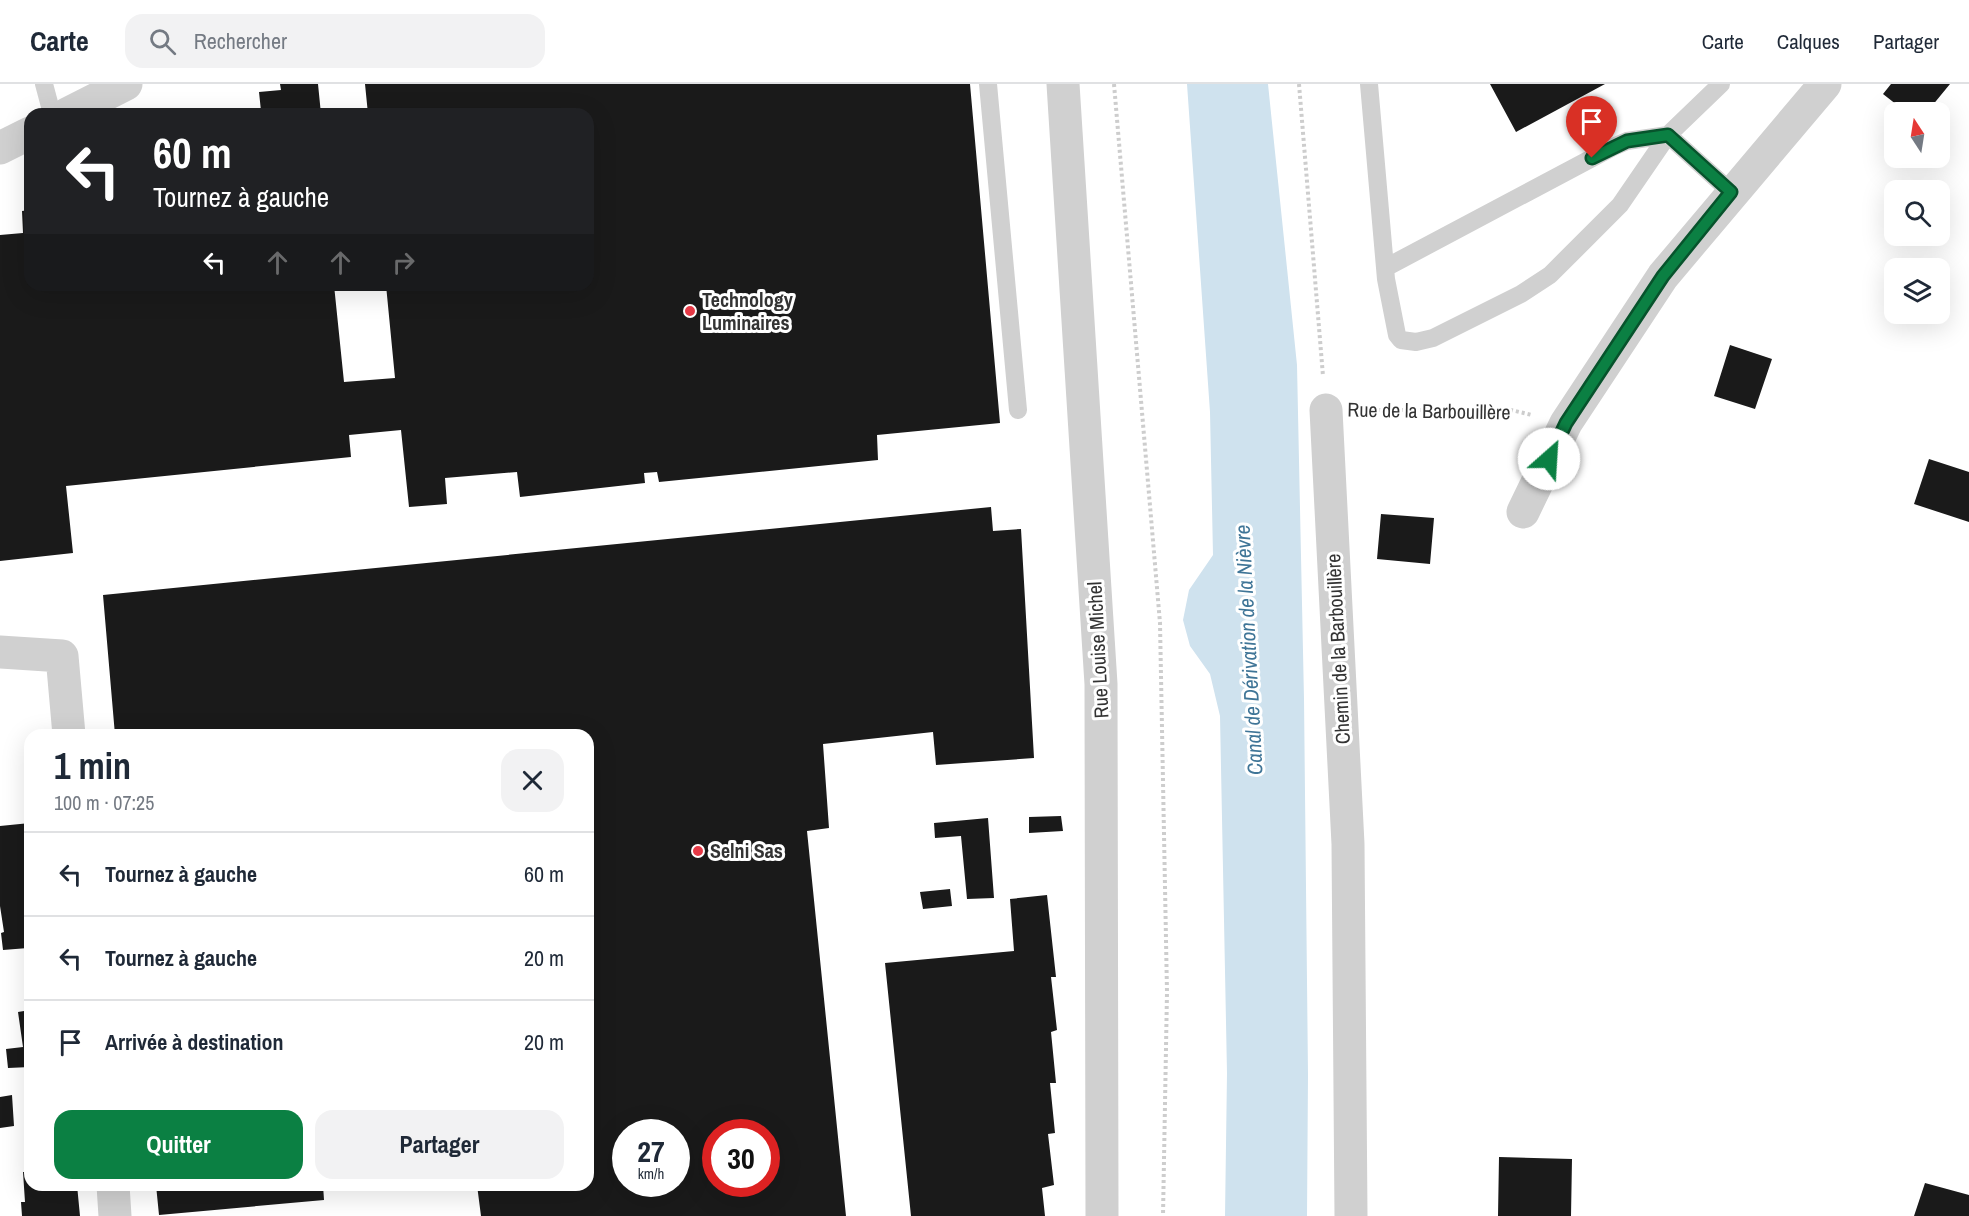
<!DOCTYPE html>
<html lang="fr">
<head>
<meta charset="utf-8">
<style>
  :root { --surface:#fff; --page:#f2f2f3; --text:#1f2937; --muted:#747a83; --line:#e0e1e3; --accent:#0b8043 }
  body { margin:0; font-family:"Archivo Narrow",sans-serif; background:var(--page); color:var(--text); height:100vh; display:flex; flex-direction:column; font-size:22px; white-space:nowrap }
  * { box-sizing:border-box; margin:0 }
  p { font-size:20px; color:var(--muted) }
  .icon { flex:none; width:33px; height:33px; fill:none; stroke:currentColor; stroke-width:2; stroke-linecap:round; stroke-linejoin:round }
  .map { position:relative; flex:1; overflow:hidden }
  .sheet { position:absolute; left:24px; top:645px; width:570px; height:462px; display:flex; flex-direction:column; background:var(--surface); border-radius:18px; box-shadow:0 6px 24px #0002 }
  .sheet>* { flex:none }
  .banner { position:absolute; left:24px; top:24px; width:570px; height:183px; border-radius:18px; box-shadow:0 6px 24px #0002; background:#202124; color:#fff; overflow:hidden }
  .needle { width:39px; rotate:348deg }
  .controls { position:absolute; left:1884px; top:18px; display:grid; gap:12px }
  .controls a { display:grid; place-items:center; width:66px; height:66px; border-radius:12px; background:var(--surface); box-shadow:0 6px 24px #0002; font-size:30px }
  .speed { position:absolute; left:612px; top:1035px; display:flex; gap:12px; font-size:30px; font-weight:700; text-align:center }
  .speed>* { display:grid; place-content:center; width:78px; height:78px; border-radius:50%; background:var(--surface); box-shadow:0 6px 24px #0002; line-height:1 }
  .speed small { font-size:15px; font-weight:400 }
  .speed .limit { border:9px solid #d22; background:#fff; color:#111 }
  .pin { position:absolute; display:grid; place-items:center; width:51px; height:51px; color:#fff; margin:-62px -26px; border-radius:50% 50% 50% 0; rotate:-45deg; box-shadow:0 0 6px #0007 }
  .pin .icon { rotate:45deg }
  .me { position:absolute; width:66px; margin:-33px; rotate:26deg; stroke-linejoin:round; filter:drop-shadow(0 0 4px #0008) }
  .turn { display:flex; align-items:center; gap:21px; height:126px; padding:0 30px; font-size:27px }
  .turn .icon { width:78px; height:78px; stroke-width:2.5 }
  .turn b { display:block; font-size:42px; line-height:51px }
  .lanes { display:flex; align-items:center; height:57px; padding:0 30px; background:#0003; justify-content:center; gap:30px; direction:ltr }
  .lanes .off { opacity:.35 }
  .round { display:grid; place-items:center; flex:none; width:63px; height:63px; border-radius:18px; background:var(--page) }
  .headline { display:flex; align-items:center; justify-content:space-between; height:102px; padding:0 30px }
  h1 { font-size:36px; font-weight:700; line-height:45px }
  .action { display:flex; gap:12px; margin-top:auto; padding:12px 30px }
  .action a { flex:1; height:69px; border-radius:18px; background:var(--accent); color:#fff; font-size:24px; font-weight:700; line-height:69px; text-align:center }
  .action a+a { background:var(--page); color:var(--text) }
  ul { padding:0; list-style:none }
  li { display:flex; align-items:center; gap:18px; height:84px; padding:0 30px; border-top:2px solid var(--line) }
  li div { flex:1 }
  li b { display:block; font-size:22px }
  li em { font-style:normal }
  header { display:flex; align-items:center; gap:36px; box-sizing:border-box; height:84px; padding:0 30px; background:var(--surface); border-bottom:2px solid var(--line) }
  header strong { font-size:28px }
  nav { display:flex; gap:33px; margin-inline-start:auto; font-size:21px }
  .search { width:420px; height:54px; background:var(--page); display:flex; align-items:center; gap:15px; box-sizing:border-box; padding:0 21px; border-radius:18px; color:var(--muted); font-size:22px }
  .map>svg:first-child { display:block }
</style>
</head>
<body>
<header>
<strong>Carte</strong>
<div class="search"><svg class="icon" aria-label="search" viewBox="0 0 24 24"><circle cx="10" cy="10" r="6"/><path d="M15 15l6 6"/></svg>Rechercher</div>
<nav><a>Carte</a><a>Calques</a><a>Partager</a></nav>
</header>
<div class="map">
<svg width="1969" height="1132" viewBox="0 0 1969 1132">
  <rect width="100%" height="100%" fill="#fff"/>
  <!-- water -->
  <path fill="#cfe2ee" d="M1187,0H1268L1297,281L1304,615L1308,991L1307,1132H1225L1227,989L1220,632L1210,590L1190,562L1183,536L1189,506L1213,471L1210,328Z"/>
  <!-- building -->
  <path fill="#1a1a1a" fill-rule="evenodd" d="M280,0H318L321,30H245L261,27L259,8L281,6Z
    M365,0H970L1000,339L877,351L878,376L659,398L657,388L644,389L645,399L520,413L517,388L445,394L447,420L409,423L401,346L349,351L351,373L66,402L73,469L0,477V151L23,149L22,127L30,126V201H334L344,298L395,294L386,201H588V30H368Z
    M1490,0H1605L1516,48Z
    M1891,0H1950L1927,28H1906L1883,10Z
    M1730,261L1772,275L1755,325L1714,312Z
    M1929,375L1969,388V438L1914,420Z
    M991,423L993,447L1021,445L1034,674L936,681L933,648L823,660L829,744L807,747L846,1132H481L477,1101H588V651H115L103,511ZM626,1048H676V1100H626ZM716,1048H766V1100H716Z
    M1381,430L1434,434L1430,480L1377,475Z
    M1061,732L1063,747L1029,749V733Z
    M988,734L994,814L967,815L961,752L935,754L934,739Z
    M30,739V845H26L28,864L3,866L1,849L4,848L0,822V742Z
    M950,805L952,822L923,825L920,808Z
    M1047,811L1056,893H1051L1057,946L1051,948L1056,999H1050L1055,1049L1048,1050L1054,1101L1042,1104L1045,1132H911L885,879L1014,867L1010,815Z
    M24,918H30V983L8,984L6,965L23,963L18,928L24,927Z
    M12,1011L14,1042L0,1044V1013Z
    M26,1059H30V1101H77L80,1132H22L21,1118H25L23,1088H27Z
    M1499,1073L1572,1075L1571,1132H1498Z
    M1925,1099L1969,1111V1132H1914Z
    M156,1101H323L324,1116L159,1131Z"/>
  <g fill="none" stroke-linecap="round" stroke-linejoin="round">
    <!-- path -->
    <path stroke="#cdcdcd" stroke-width="4" stroke-dasharray="3 3" stroke-linecap="butt" d="M1114,0L1160,539L1167,908L1163,1132
      M1299,0L1323,292
      M1360,326H1511L1532,331"/>
    <!-- service -->
    <path stroke="#d0d0d0" stroke-width="18" d="M44,0L52,30
      M988,0L1018,326
      M1369,0L1386,195L1397,251L1401,256L1416,258L1433,254L1521,210L1550,191L1620,121L1668,51L1721,0
      M1385,184L1613,63L1627,57L1668,51L1731,108"/>
    <!-- minor -->
    <path stroke="#d0d0d0" stroke-width="33" d="M67,30L126,0
      M0,64L30,49
      M1326,326L1348,760L1351,1132
      M1523,428L1566,339L1663,192L1825,0
      M0,568L62,572L69,651
      M113,1101L115,1132"/>
    <!-- tertiary -->
    <path stroke="#d0d0d0" stroke-width="33" d="M1063,0L1101,600L1102,1132"/>
  </g>
  <g fill="none" stroke-linecap="round" stroke-linejoin="round">
    <defs>
      <path id="route" d="M1549,375L1566,339L1663,192L1731,108L1668,51L1627,57L1592,74"/>
    </defs>
    <!-- route casing -->
    <use href="#route" stroke="#07532c" stroke-width="15"/>
    <!-- route -->
    <use href="#route" stroke="#0b8043" stroke-width="10"/>
  </g>
  <!-- markers -->
  <g fill="#e63946" stroke="#fff" stroke-width="2">
    <circle cx="690" cy="227" r="6"/>
    <circle cx="698" cy="767" r="6"/>
  </g>
  <g text-anchor="middle" stroke-width="6" stroke-linejoin="round" paint-order="stroke">
    <!-- poi labels -->
    <g font-size="20" font-weight="bold" fill="#333" stroke="#fff" text-anchor="start">
      <text x="702" y="223">Technology<tspan x="702" dy="23">Luminaires</tspan></text>
      <text x="710" y="774">Selni Sas</text>
    </g>
    <!-- street labels -->
    <g font-size="20" fill="#333" stroke="#fff">
      <text transform="translate(1429 327) rotate(1)" y="7">Rue de la Barbouillère</text>
      <text transform="translate(1338 565) rotate(-93)" y="7">Chemin de la Barbouillère</text>
      <text transform="translate(1098 566) rotate(-93)" y="7">Rue Louise Michel</text>
    </g>
    <!-- water labels -->
    <g font-size="21" font-style="italic" fill="#3f7597" stroke="#fff">
      <text transform="translate(1249 566) rotate(-93)" y="7">Canal de Dérivation de la Nièvre</text>
    </g>
  </g>
</svg>
<div class="controls">
<a><svg class="needle" viewBox="-14 -14 28 28"><path d="M0-13l5 13h-10z" fill="#e53935"/><path d="M0 13l5-13h-10z" fill="#747a83"/></svg></a>
<a><svg class="icon" aria-label="search" viewBox="0 0 24 24"><circle cx="10" cy="10" r="6"/><path d="M15 15l6 6"/></svg></a>
<a><svg class="icon" aria-label="layers" viewBox="0 0 24 24"><path d="M12 4l9 5-9 5-9-5zM3 14l9 5 9-5"/></svg></a>
</div>
<div class="speed"><div>27<small>km/h</small></div><div class="limit">30</div></div>
<div class="pin" style="left:1592px;top:74px;background:#d93025"><svg class="icon" aria-label="arrive" viewBox="0 0 24 24"><path d="M6 21V4h12l-3 4 3 4H6"/></svg></div>
<svg class="me" style="left:1549px;top:375px" viewBox="-20 -20 40 40"><circle r="19" fill="#fff"/><path d="M0-13L10 11 0 6-10 11z" fill="#0b8043"/></svg>
<div class="banner">
<div class="turn"><svg class="icon" aria-label="left" viewBox="0 0 24 24"><path d="M17 20v-9H6M10 6l-5 5 5 5"/></svg><div><b>60 m</b>Tournez à gauche</div></div>
<div class="lanes"><svg class="icon" aria-label="left" viewBox="0 0 24 24"><path d="M17 20v-9H6M10 6l-5 5 5 5"/></svg><svg class="icon off" aria-label="ahead" viewBox="0 0 24 24"><path d="M12 20V5M6 11l6-6 6 6"/></svg><svg class="icon off" aria-label="ahead" viewBox="0 0 24 24"><path d="M12 20V5M6 11l6-6 6 6"/></svg><svg class="icon off" aria-label="right" viewBox="0 0 24 24"><path d="M7 20v-9h11M14 6l5 5-5 5"/></svg></div>
</div>
<section class="sheet">
<div class="headline"><div><h1>1 min</h1><p>100 m · 07:25</p></div><a class="round"><svg class="icon" aria-label="close" viewBox="0 0 24 24"><path d="M6 6l12 12M18 6L6 18"/></svg></a></div>
<ul>
<li><svg class="icon" aria-label="left" viewBox="0 0 24 24"><path d="M17 20v-9H6M10 6l-5 5 5 5"/></svg><div><b>Tournez à gauche</b></div><em>60 m</em></li>
<li><svg class="icon" aria-label="left" viewBox="0 0 24 24"><path d="M17 20v-9H6M10 6l-5 5 5 5"/></svg><div><b>Tournez à gauche</b></div><em>20 m</em></li>
<li><svg class="icon" aria-label="arrive" viewBox="0 0 24 24"><path d="M6 21V4h12l-3 4 3 4H6"/></svg><div><b>Arrivée à destination</b></div><em>20 m</em></li>
</ul>
<div class="action"><a>Quitter</a><a>Partager</a></div>
</section>
</div>
</body>
</html>
